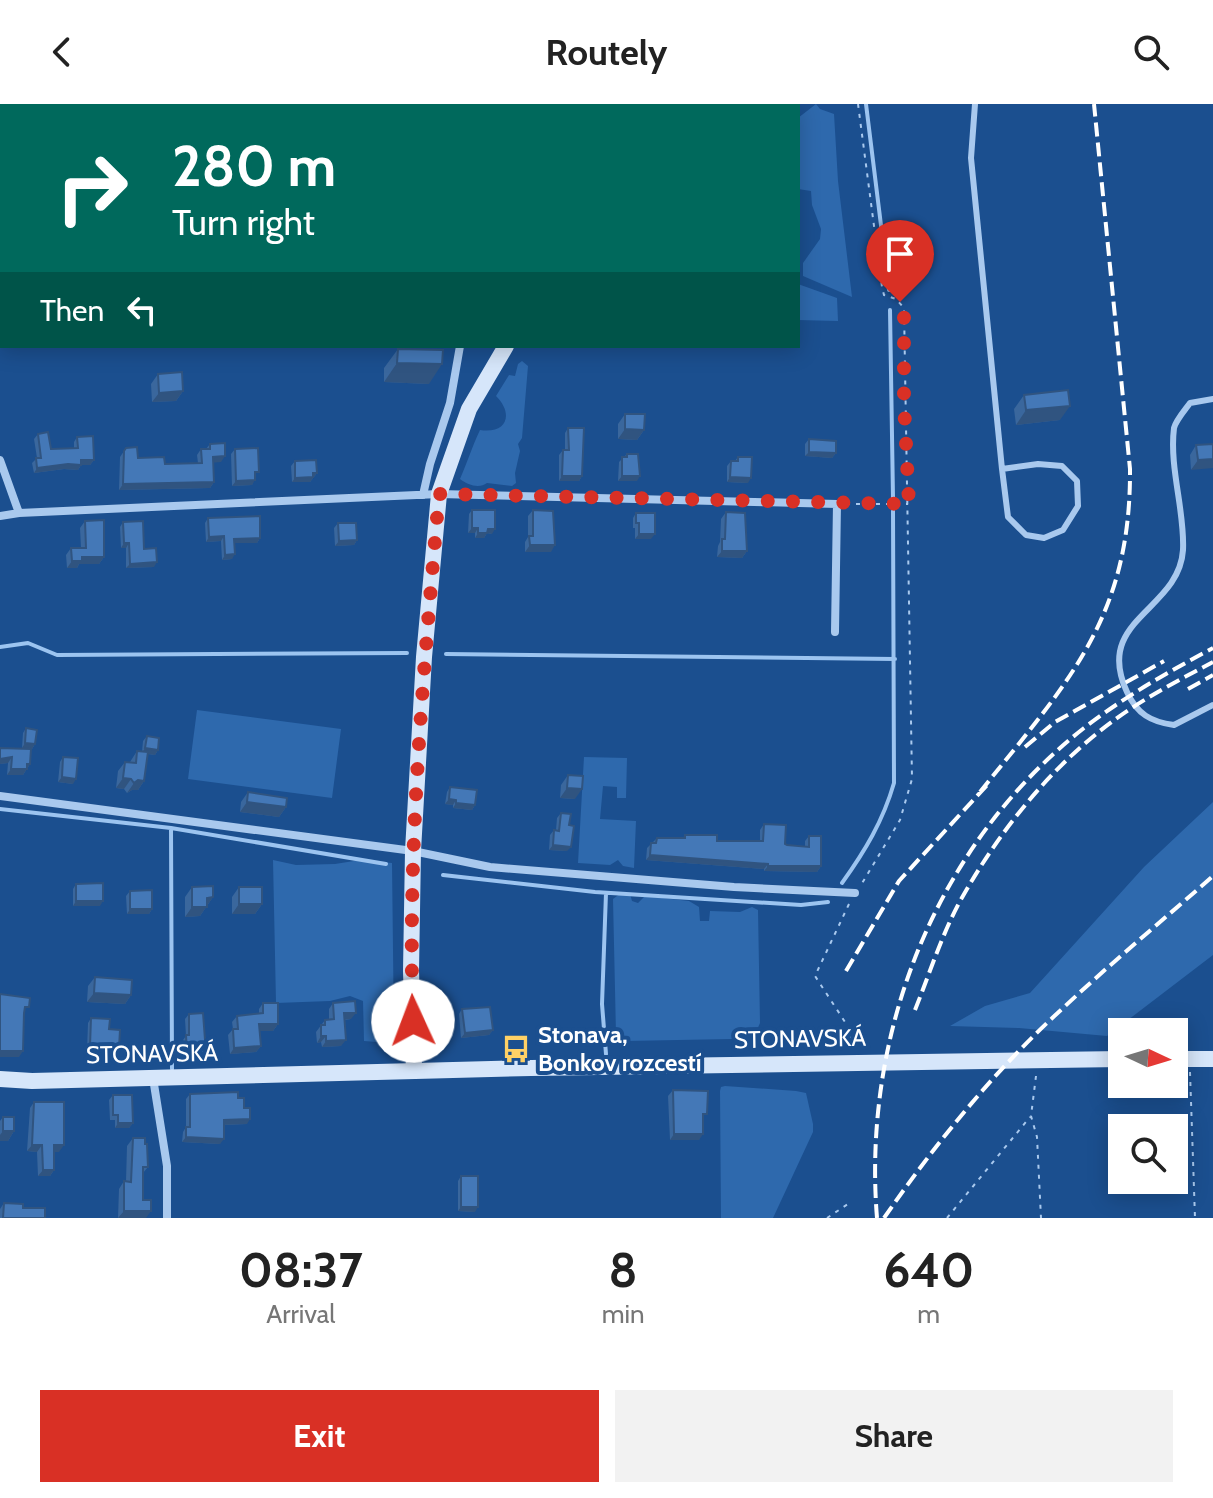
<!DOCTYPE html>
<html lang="en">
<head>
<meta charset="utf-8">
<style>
  :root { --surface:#fff; --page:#f2f2f2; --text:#222; --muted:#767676; --accent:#d93025 }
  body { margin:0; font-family:Cabin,sans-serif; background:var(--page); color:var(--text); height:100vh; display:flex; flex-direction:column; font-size:30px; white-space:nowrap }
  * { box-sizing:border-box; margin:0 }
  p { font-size:26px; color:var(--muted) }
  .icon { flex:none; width:44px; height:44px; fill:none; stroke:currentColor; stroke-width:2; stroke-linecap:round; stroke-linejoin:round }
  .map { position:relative; height:1114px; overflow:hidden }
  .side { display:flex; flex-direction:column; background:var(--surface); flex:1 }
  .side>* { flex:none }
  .banner { position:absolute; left:0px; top:0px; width:800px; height:244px; box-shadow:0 4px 20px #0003; background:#00695c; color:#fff; overflow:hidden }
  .needle { width:52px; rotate:94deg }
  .tools { position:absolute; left:1108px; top:914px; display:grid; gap:16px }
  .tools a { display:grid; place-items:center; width:80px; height:80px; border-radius:0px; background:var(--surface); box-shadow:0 4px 20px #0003; font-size:40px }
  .pin { position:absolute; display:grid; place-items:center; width:68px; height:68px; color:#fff; margin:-82px -34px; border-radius:50% 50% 50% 0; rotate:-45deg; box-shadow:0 0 8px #0007 }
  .pin .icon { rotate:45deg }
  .me { position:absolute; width:88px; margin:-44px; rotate:358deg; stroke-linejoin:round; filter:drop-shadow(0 0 6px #0008) }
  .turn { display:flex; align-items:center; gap:28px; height:168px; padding:0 40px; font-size:36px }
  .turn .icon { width:104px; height:104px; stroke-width:2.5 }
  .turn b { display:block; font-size:56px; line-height:68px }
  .then { display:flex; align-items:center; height:76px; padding:0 40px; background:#0003; gap:16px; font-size:30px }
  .eta { display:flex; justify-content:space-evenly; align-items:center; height:136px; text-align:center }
  .eta b { font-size:48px; font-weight:800; line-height:56px }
  .button { display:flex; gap:16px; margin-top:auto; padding:16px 40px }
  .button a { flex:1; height:92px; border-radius:0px; background:var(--accent); color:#fff; font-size:32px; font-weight:800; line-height:92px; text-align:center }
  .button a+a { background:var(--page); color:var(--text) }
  header { display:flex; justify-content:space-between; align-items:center; height:104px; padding:0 40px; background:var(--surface); font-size:36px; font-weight:800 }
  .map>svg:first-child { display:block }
</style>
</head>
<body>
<header><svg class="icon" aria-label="back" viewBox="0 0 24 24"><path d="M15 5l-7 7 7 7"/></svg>Routely<svg class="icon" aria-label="search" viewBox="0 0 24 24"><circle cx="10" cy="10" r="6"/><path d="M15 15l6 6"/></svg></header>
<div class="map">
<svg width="1213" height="1114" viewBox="0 0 1213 1114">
  <rect width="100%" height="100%" fill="#1b4f8f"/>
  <!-- green -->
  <path fill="#2e69ad" d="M0,0H471L2,2L0,50Z
    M816,0L820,5L834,10L838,77L852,193L803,172V159L820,135L821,125L812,101L811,87L798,85V14Z
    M798,180L837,194L838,217L798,216Z
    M522,257L528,262L522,334L518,340L520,347L515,369L516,379L512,382L487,379C479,385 468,381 460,375C467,359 472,343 480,326C507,330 514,310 496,292L509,271L515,272L518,260Z
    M197,606L341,625L332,694L188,675Z
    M584,653L627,654L626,694H617V683L603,682L600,715L636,717L634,764L623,762L618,756L610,761L578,759Z
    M1213,698V851L1107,932L1019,924L950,922L985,902L1030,889L1144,763Z
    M273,756L296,761L335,760L360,756L392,759L394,931L389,939L364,937L363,897L350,892L330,897L276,899Z
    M621,789L630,790L632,797L638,799L645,792L689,797L699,803L700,817H709L710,807L740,808L752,803L758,806L760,919L756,928L731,935L625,937L616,931L613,795Z
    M725,982L796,987L806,989L813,1020V1028L773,1114H721L720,987L721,983Z"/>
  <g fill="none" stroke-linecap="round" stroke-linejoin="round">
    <!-- stream -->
    <path stroke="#9cc4f0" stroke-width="4" d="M866,0L889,186
      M890,206L893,394
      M0,543L28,539L57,551L407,549
      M446,550L895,555
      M0,705L171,724L386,760
      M171,724L172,965
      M443,771L595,788L801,801L828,798
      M842,779C865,747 883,717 894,679L893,407
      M606,789L602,900L606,950"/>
    <!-- path -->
    <path stroke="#a9c9ee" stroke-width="2" stroke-dasharray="4 6" stroke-linecap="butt" d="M858,0L882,183L884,191L896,195L904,204L912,675L900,716L861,781
      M846,400H908
      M849,800L815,872L845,918L854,943
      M1190,968L1195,1114
      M1036,972L1031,1012L1037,1033L1041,1114
      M827,1114L848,1100
      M947,1114L1030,1013"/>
    <!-- lane -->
    <path stroke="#a9c9ee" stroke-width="6" d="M975,0L971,54L1002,365L1008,413L1026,431L1044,434L1063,426L1078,402L1077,377L1062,362L1038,360L1002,365
      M1213,295L1190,299C1185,306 1176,316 1174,324C1169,364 1185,407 1183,446C1179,507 1093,515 1127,588C1137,610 1151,618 1174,621L1213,601"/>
    <!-- street -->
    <path stroke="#a9c9ee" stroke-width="8" d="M0,135L2,134
      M0,356L19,409
      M423,391L430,360L450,299L460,242
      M0,412L19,409L439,390L837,400L835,528
      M0,692L413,747L490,763L734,783L855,789
      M153,974L167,1062V1114"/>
    <!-- secondary -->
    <path stroke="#d6e6fa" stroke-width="16" d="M783,2L786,0
      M1174,955H1213
      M414,967L411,867L413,747L424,553L439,390L469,305L506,242
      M0,975L32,977L531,964L1122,955"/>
    <!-- rail -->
    <path stroke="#fff" stroke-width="4" stroke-dasharray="14 6" stroke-linecap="butt" d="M1188,585L1213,571
      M1025,643L1055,618L1164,557
      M980,688C1068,578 1131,514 1130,365L1094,0
      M846,867L899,777L988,680
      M915,906C929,871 941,833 959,799C997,730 1049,664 1113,617C1144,594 1179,576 1213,558
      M877,1114C862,929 936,740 1084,624C1124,593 1168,568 1213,544
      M884,1114C936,1039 994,967 1062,905C1111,859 1163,816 1213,772"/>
  </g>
  <!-- wall -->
  <path fill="#3a679d" d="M398,245L429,280L384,278V264Z
    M158,270L183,287L176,297L152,298L151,280Z
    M1024,291L1060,316L1016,321L1014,305Z
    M625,310L644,326L637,336L618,335V320Z
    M568,324L582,372L579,377H559V351L563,346H565V329Z
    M38,330L51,345L74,344V338L77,333L94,356L90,361H81L78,366L64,365L34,369L32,359L37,354L34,335Z
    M809,335L836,349L832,354L805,352V340Z
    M210,340L221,358H213L214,378L210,384L119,386L120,353L126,344L138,354L165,360L198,359L197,351L201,345H206Z
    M1213,340L1191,366L1190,351L1196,341Z
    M235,345L255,373L252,381L232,382L231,350Z
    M627,350L637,377H618L619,358Z
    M738,353L748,379L727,378V362L731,357H735Z
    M295,357L317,369L310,378H292L291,362Z
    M472,406L492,430L487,429L484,434H475V429H468L469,410Z
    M533,406L551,448H525V438L528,433V412Z
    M726,408L747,447L742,454L717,453L718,442L720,438L721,415Z
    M636,409L651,435H635V424H633V414Z
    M208,414L260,434L257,439H235L232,455L222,456L221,437L206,438L205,419Z
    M85,417L104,453L99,460H79L77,464H67L66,451L71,444H81L80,424Z
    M123,418L144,445L154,463L126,464V444H121L120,423Z
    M338,419L357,436L354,441L335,442L334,424Z
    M26,624L35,640L32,645L22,644L23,629Z
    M147,632L158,646L155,651L148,650L144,677L138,686H132L127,689L124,685L116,684L118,667L125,658H130L137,647L142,648L143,637Z
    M0,644L30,660L23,671H7L8,659L0,660Z
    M63,653L73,680L58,678L60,658Z
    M568,671L575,695L560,694L561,681Z
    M450,683L475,701L472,706L453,704V701L445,700L447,688Z
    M248,688L286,703L279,713L240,708L241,698Z
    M561,709L569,721L567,747L549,746L550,731L554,726H556L557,714Z
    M764,720L787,741L805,743V737L809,732L821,762L817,768L764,767V765L646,756L647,744L657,734H683L685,731L717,737H760V726Z
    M76,780L100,802H73V785Z
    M192,783L213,793L200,812L185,813V793Z
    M239,783L262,800L255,810H232V793Z
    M130,787L152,805L149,810H127L126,792Z
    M95,873L131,891L125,900L87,898L88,882Z
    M263,899L278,920L273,927H259L261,942L256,948L230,950L228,931L233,925L232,918L237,912L259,910V905Z
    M333,899L351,915L345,916L341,942L322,943L321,938L317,939L316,928L325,916L329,915V905Z
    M462,905L493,926L489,931L461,934L459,910Z
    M189,910L206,949L203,954H184L183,936L186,932L185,915Z
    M91,914L109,925L119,944L116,949L87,947L88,919Z
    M673,986L703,1016L699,1036H670L668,992Z
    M190,990L238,994L244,1004L247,1020L224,1021L220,1040L182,1038L183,1028L186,1023V995Z
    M113,991L133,1019L129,1024H115V1016H110L109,996Z
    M34,998L59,1048H54V1066L50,1072H38L37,1048L27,1047L30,1004Z
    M3,1013L14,1027L8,1037H0V1017Z
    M133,1034L148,1063L143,1069V1096L146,1114H118L119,1085L124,1077H126L127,1042Z
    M461,1072L475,1108L458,1107V1077Z
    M4,1099L23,1104L45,1114H0V1105Z"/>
  <!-- shaded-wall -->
  <path fill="#305480" d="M397,259L442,260L429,280L384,278Z
    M183,287L176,297L152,298L159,289Z
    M1070,302L1060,316L1016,321L1026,306Z
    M625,325L644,326L637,336L618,335Z
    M809,348L836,349L832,354L805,352Z
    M225,352L221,358L209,359L213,353Z
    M1213,355V364L1191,366L1198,356Z
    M81,356H94L90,361H78H81L78,366L64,365L34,369L37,364Z
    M313,369H317L310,378H292L295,374Z
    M562,372H582L579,377H559Z
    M622,372H640L637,377H618Z
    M730,373L751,374L748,379L727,378Z
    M255,376L252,381L232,382L236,377Z
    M214,378L210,384L119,386L123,380Z
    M472,424H478L475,429H468Z
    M488,425H495L492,430L487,429L484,434H475L478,429Z
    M639,430H655L651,435H635Z
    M224,432L221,437L206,438L209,433Z
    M260,434L257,439H231L234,435Z
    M357,436L354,441L335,442L339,437Z
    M124,439H129L126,444H121Z
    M530,441H555L551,448H525Z
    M722,447H747L742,454L717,453Z
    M235,450L232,455L222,456L225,451Z
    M82,453H104L99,460H79L77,464H67L72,457Z
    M157,458L154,463L126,464L130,460Z
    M25,639L35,640L32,645L22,644Z
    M145,644L158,646L155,651L142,649Z
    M12,653L8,659L0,660V655Z
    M27,660H30L23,671H7L11,665Z
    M62,673L76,675L73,680L58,678Z
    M123,674L131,675L124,685L116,684Z
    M138,676L144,677L138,686H132L127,689L134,679Z
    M567,684L582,685L575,695L560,694Z
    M449,695L456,696L453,701L445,700Z
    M247,698L286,703L279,713L240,708Z
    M456,699L475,701L472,706L453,704Z
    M553,741L571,743L567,747L549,746Z
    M650,751L768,760L764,765L646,756Z
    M768,762H821L817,768L764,767Z
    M213,793L200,812L185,813L192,803L207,794Z
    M76,797H103L100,802H73Z
    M239,800H262L255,810H232Z
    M130,805H152L149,810H127Z
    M94,889L131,891L125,900L87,898Z
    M344,909H356L351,915L340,916Z
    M259,920H278L273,927H255Z
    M493,926L489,931L461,934L465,929Z
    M321,932H326L321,938L317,939Z
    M346,936L341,942L322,943L326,937Z
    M90,942L119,944L116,949L87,947Z
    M261,942L256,948L230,950L234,944Z
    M0,947H23L19,953H0Z
    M187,949H206L203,954H184Z
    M250,1015L247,1020L220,1021L224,1016Z
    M118,1019H133L129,1024H115Z
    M3,1027H14L8,1037H0V1031Z
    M674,1030H703L699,1036H670Z
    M186,1033L224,1035L220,1040L182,1038Z
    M32,1041H42L37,1048L27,1047Z
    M54,1041H64L59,1048H50Z
    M43,1066H54L50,1072H38Z
    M461,1103H478L475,1108L458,1107Z
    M124,1107H151L146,1114H118Z"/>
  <!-- building -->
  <path fill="#4478b7" stroke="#305480" stroke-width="2" d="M2,175V190L0,191V176Z
    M398,245L443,246L442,260L397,259Z
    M182,268L183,287L159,289L158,270Z
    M1068,286L1070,302L1026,306L1024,291Z
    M625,310H645L644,326L625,325Z
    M568,324H584L582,372H562L563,346H569Z
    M48,328L51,345L78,344L77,333L93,332L94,356H81V361L68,360L37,364L36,354H41L38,330Z
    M809,335L836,337V349L809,348Z
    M225,339V352L213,353L214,378L123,380L124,347L126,344L137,343L138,354L164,353L165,360L202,359L201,345H210V340Z
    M1213,340V355L1198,356L1196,341Z
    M258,344L259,368H255V376L236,377L235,345Z
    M627,350H638L640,372H622V353H627Z
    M738,353H752L751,374L730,373L731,357H738Z
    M316,356L317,369H313V373L295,374V357Z
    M472,406H495V425H488L487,429H478V424H472Z
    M533,406L553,407L555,441H530L529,432H533Z
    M726,408L745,409L747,447H722V435H725Z
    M636,409H655V430H639V419H636Z
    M260,412V434L234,435L235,450L225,451L224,432L209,433L208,414Z
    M104,416V453H82V457H72L71,444H86L85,417Z
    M143,417L144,445L156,444L157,458L130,460L129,439H124L123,418Z
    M338,419H356L357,436L339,437Z
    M26,624L37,626L35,640L25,639Z
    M147,632L159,634L158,646L145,644Z
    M0,644L31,645L30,660H27V665H11L12,653L0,655Z
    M137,647L148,648L144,677L138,676L134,679L131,675L123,674L125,658L136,659Z
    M63,653L78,654L76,675L62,673Z
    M568,671L583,672L582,685L567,684Z
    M450,683L477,686L475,701L456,699V696L449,695Z
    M248,688L287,694L286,703L247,698Z
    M561,709L571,710L569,721L574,722L571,743L553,741L554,726L559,727Z
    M764,720L786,721L785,740L787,741L809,743V732H821V762H768V760L650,751L651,739H656L657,734H685V731H717V737H763Z
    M103,779V797H76V780Z
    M213,782V793L207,794V803H192V783Z
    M239,783H262V800H239Z
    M152,786V805H130V787Z
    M95,873L132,876L131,891L94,889Z
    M0,890L30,894L29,903H25L24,909L23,947H0Z
    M355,897L356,909H344L346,936L326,937V932H321V921H325V916L334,915L333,899Z
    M263,899H278V920H259L261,942L234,944L233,925H238L237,912L263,909Z
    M490,903L493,926L465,929L462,905Z
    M203,909L206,949H187L186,931H189V910Z
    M91,914L110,915L109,925L120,926L119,944L90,942Z
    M673,986L708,987L707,1010H703V1030H674Z
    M238,988V994H244V1004H250V1015L224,1016V1035L186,1033V1023H190V990Z
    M113,991H132L133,1019H118V1011H113Z
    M34,998H64V1041H54V1066H43L42,1041H32Z
    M3,1013H14V1027H3Z
    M133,1034H145V1040H147L148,1063H143V1096H151V1107H124V1077L131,1078Z
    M461,1072H478V1103H461Z
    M4,1099L23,1100V1104H45V1114H3Z"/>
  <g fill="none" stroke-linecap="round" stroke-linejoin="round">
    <!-- route -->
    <path stroke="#d93025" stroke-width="14" stroke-dasharray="0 25.2" d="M413,917C407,741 424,565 439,390L909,400L904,299V204L900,198"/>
  </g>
  <!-- icons -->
  <defs>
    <symbol id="bus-bare" viewBox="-9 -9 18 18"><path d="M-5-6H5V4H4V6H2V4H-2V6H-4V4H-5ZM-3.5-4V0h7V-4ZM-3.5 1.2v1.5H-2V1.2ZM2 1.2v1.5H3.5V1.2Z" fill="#ffd166" stroke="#1b4f8f" stroke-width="2.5" paint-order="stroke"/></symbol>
  </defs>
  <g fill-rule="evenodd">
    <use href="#bus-bare" x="496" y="925" width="40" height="40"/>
  </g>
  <g text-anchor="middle" stroke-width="8" stroke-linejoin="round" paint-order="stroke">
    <!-- poi labels -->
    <g font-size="24" font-weight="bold" fill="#fff" stroke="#1b4f8f" text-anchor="start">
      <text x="538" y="939">Stonava,<tspan x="538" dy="28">Bonkov rozcestí</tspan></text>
    </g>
    <!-- street labels -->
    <g font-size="24" fill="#fff" stroke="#1b4f8f">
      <text transform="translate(800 935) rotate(-1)" y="8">STONAVSKÁ</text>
      <text transform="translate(152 950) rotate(-1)" y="8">STONAVSKÁ</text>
    </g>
  </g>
</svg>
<div class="tools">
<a><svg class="needle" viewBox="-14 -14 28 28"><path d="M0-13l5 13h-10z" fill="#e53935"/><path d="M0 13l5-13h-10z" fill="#767676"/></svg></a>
<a><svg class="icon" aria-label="search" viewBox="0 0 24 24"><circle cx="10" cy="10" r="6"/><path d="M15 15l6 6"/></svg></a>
</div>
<div class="pin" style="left:900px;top:198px;background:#d93025"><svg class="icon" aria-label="arrive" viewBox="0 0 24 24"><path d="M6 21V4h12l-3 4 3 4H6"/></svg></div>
<svg class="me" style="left:413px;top:917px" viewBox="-20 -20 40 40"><circle r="19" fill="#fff"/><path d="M0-13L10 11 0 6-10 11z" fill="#d93025"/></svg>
<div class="banner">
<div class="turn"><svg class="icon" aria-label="right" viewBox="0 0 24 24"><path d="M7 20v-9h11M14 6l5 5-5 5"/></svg><div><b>280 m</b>Turn right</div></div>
<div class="then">Then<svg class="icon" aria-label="left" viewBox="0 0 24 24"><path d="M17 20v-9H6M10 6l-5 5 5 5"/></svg></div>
</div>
</div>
<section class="side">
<div class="eta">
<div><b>08:37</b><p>Arrival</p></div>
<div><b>8</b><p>min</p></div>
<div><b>640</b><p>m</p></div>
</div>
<div class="button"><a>Exit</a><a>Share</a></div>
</section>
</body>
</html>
